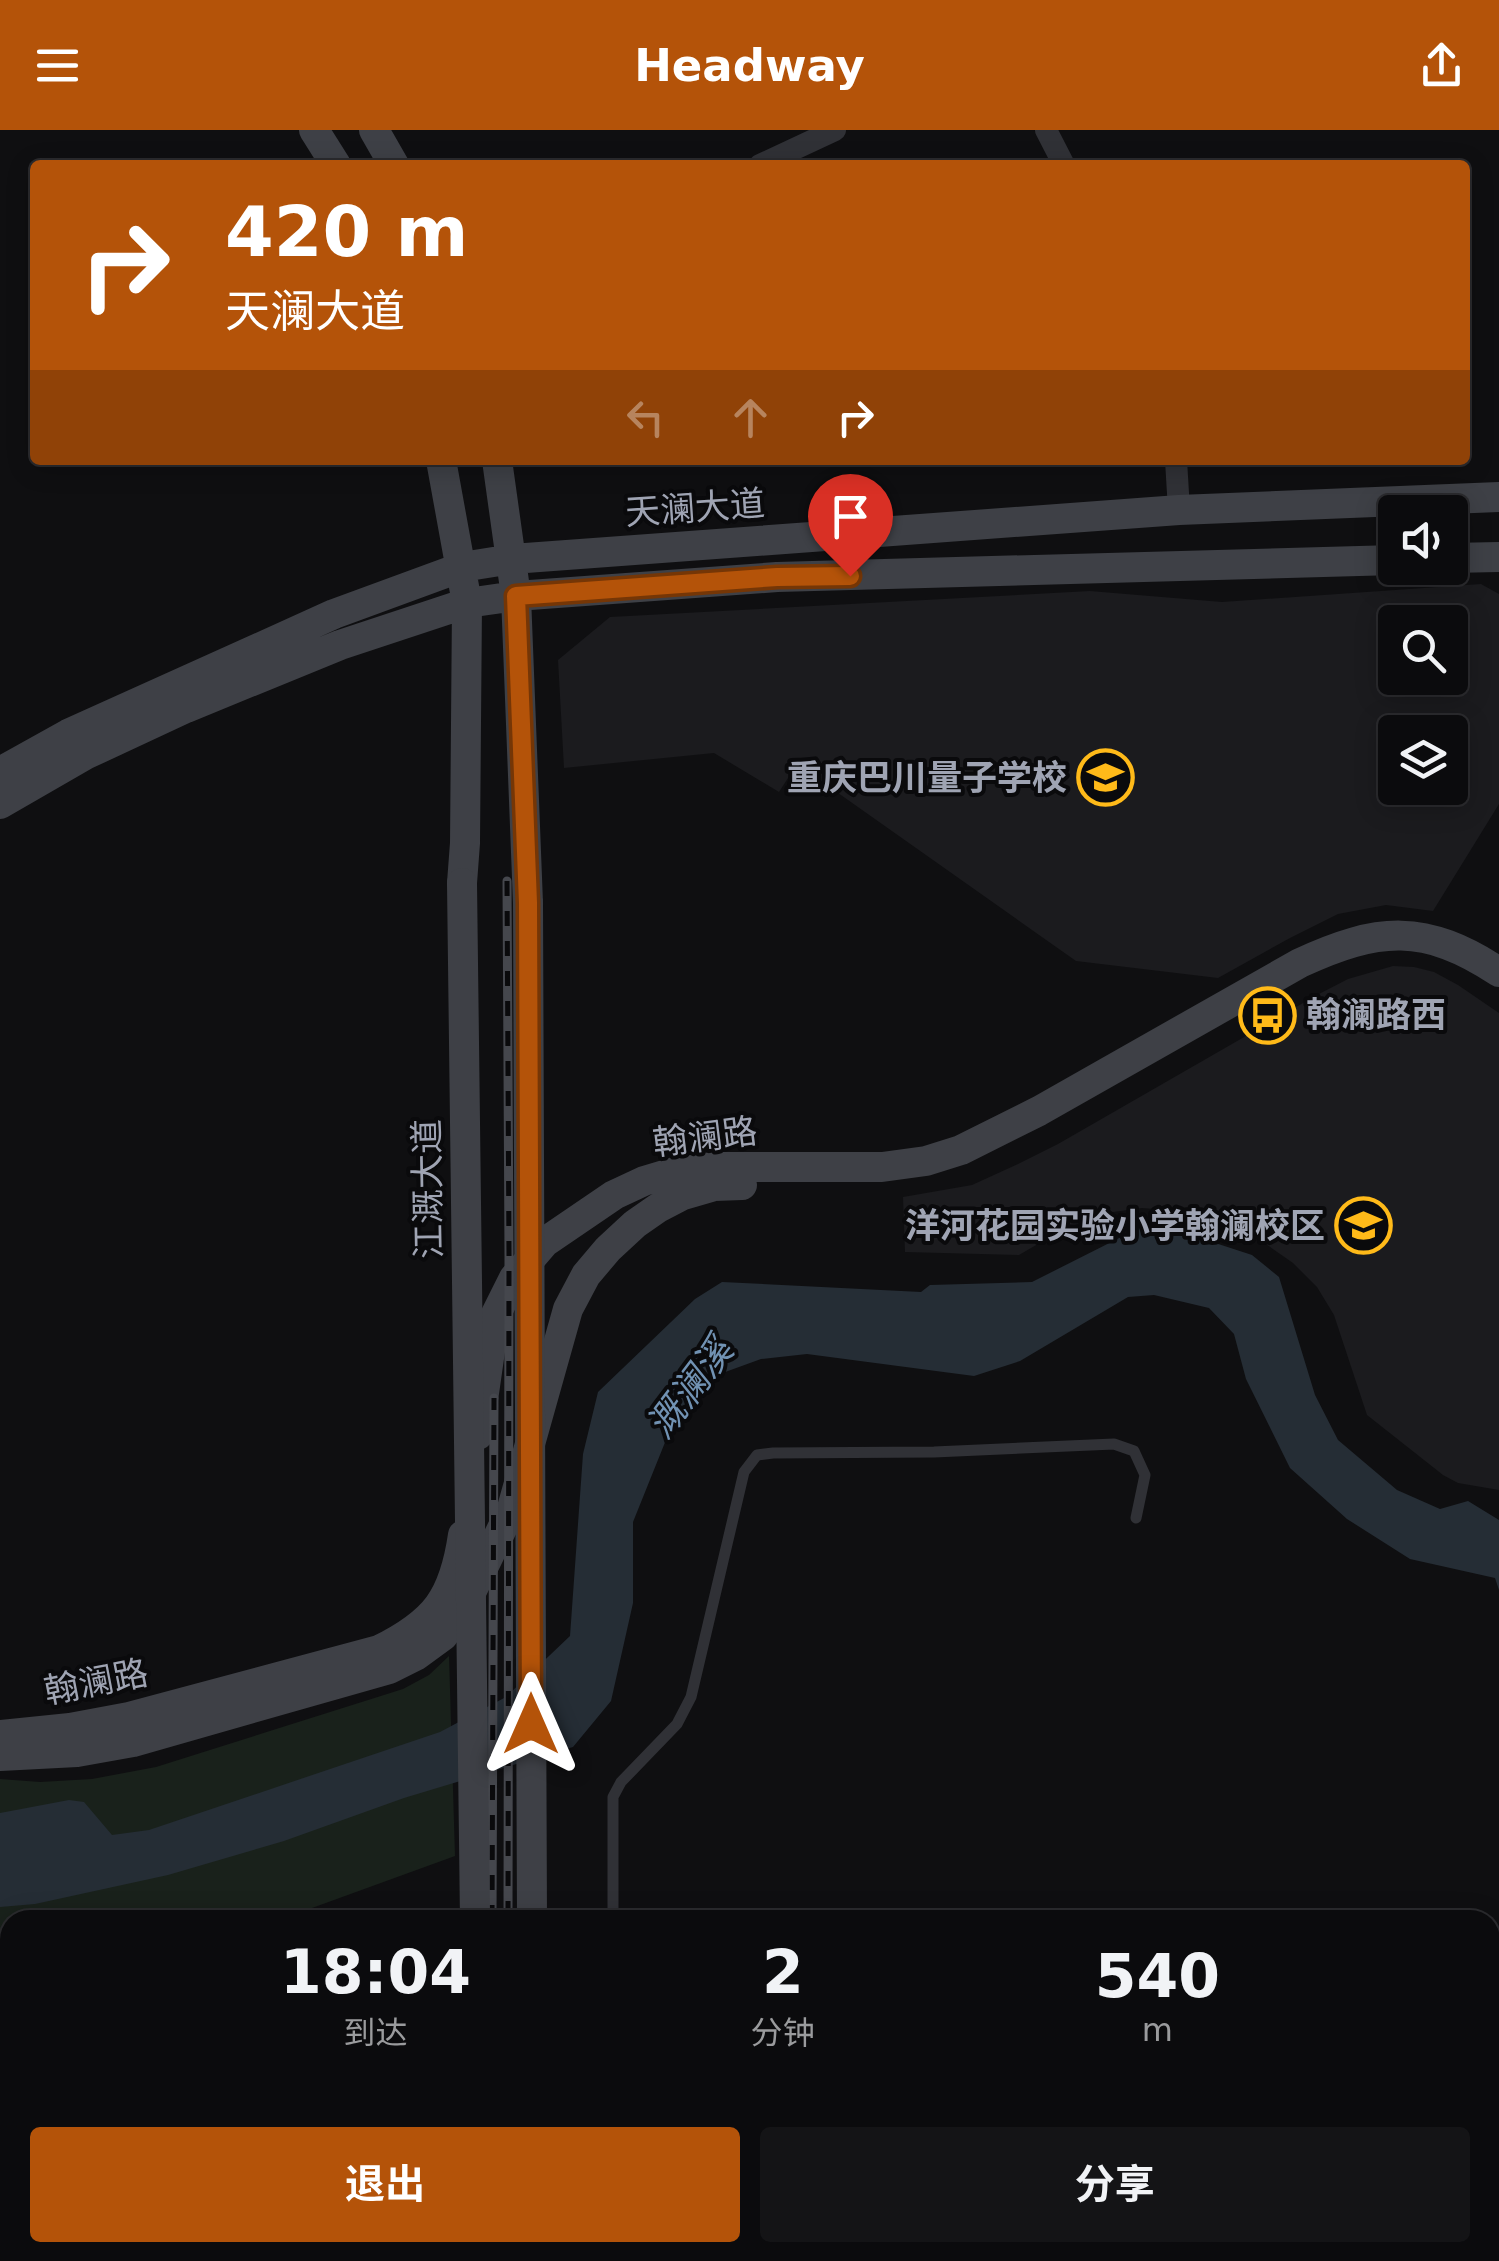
<!DOCTYPE html>
<html lang="zh">
<head>
<meta charset="utf-8">
<style>
  :root { --surface:#0b0b0d; --page:#141416; --text:#f1f3f6; --muted:#9a9b9d; --line:#2b2b2e; --accent:#b45309 }
  body { margin:0; font-family:"DejaVu Sans","Noto Sans SC",sans-serif; background:var(--page); color:var(--text); height:100vh; display:flex; flex-direction:column; font-size:38px; white-space:nowrap }
  * { box-sizing:border-box; margin:0 }
  p { font-size:32px; color:var(--muted) }
  .icon { flex:none; width:55px; height:55px; fill:none; stroke:currentColor; stroke-width:2; stroke-linecap:round; stroke-linejoin:round }
  .map { position:relative; flex:1; overflow:hidden }
  .side { position:absolute; left:0px; top:1780px; width:1500px; height:352px; display:flex; flex-direction:column; background:var(--surface); border-radius:30px 30px 0 0; box-shadow:0 5px 25px #0003,0 0 0 2px var(--line) }
  .side>* { flex:none }
  .top-card { position:absolute; left:30px; top:30px; width:1440px; height:305px; border-radius:10px; box-shadow:0 5px 25px #0003,0 0 0 2px var(--line); background:#b45309; color:#fff; overflow:hidden }
  .buttons { position:absolute; left:1378px; top:365px; display:grid; gap:20px }
  .buttons a { display:grid; place-items:center; width:90px; height:90px; border-radius:10px; background:var(--surface); box-shadow:0 5px 25px #0003,0 0 0 2px var(--line); font-size:50px }
  .pin { position:absolute; display:grid; place-items:center; width:85px; height:85px; color:#fff; margin:-102px -42px; border-radius:50% 50% 50% 0; rotate:-45deg; box-shadow:0 0 10px #0007 }
  .pin .icon { rotate:45deg }
  .me { position:absolute; width:110px; margin:-55px; rotate:0deg; stroke-linejoin:round; filter:drop-shadow(0 0 8px #0008) }
  .turn { display:flex; align-items:center; gap:35px; height:210px; padding:0 30px; font-size:45px }
  .turn .icon { width:130px; height:130px; stroke-width:2.5 }
  .turn b { display:block; font-size:70px; line-height:85px }
  .lanes { display:flex; align-items:center; height:95px; padding:0 30px; background:#0003; justify-content:center; gap:50px; direction:ltr }
  .lanes .off { opacity:.35 }
  .eta { display:flex; justify-content:space-evenly; align-items:center; height:170px; text-align:center }
  .eta b { font-size:60px; font-weight:700; line-height:70px }
  .action { display:flex; gap:20px; margin-top:auto; padding:20px 30px }
  .action a { flex:1; height:115px; border-radius:10px; background:var(--accent); color:#fff; font-size:40px; font-weight:700; line-height:115px; text-align:center }
  .action a+a { background:var(--page); color:var(--text) }
  header { display:flex; justify-content:space-between; align-items:center; height:130px; padding:0 30px; background:var(--accent); color:#fff; font-size:45px; font-weight:700 }
  .map>svg:first-child { display:block }
</style>
</head>
<body>
<header><svg class="icon" aria-label="menu" viewBox="0 0 24 24"><path d="M4 6h16M4 12h16M4 18h16"/></svg>Headway<svg class="icon" aria-label="share" viewBox="0 0 24 24"><path d="M12 15V3M7 8l5-5 5 5M5 13v7h14v-7"/></svg></header>
<div class="map">
<svg width="1499" height="2131" viewBox="0 0 1499 2131">
  <rect width="100%" height="100%" fill="#0f0f11"/>
  <!-- built -->
  <path fill="#1b1b1e" fill-rule="evenodd" d="M1481,454L1499,464V674L1433,781L1386,775L1338,784L1290,808L1218,848L1076,831L797,634L779,662L714,623L564,638L558,530L610,487L1090,461L1222,472ZM1395,492H1450V548H1395ZM1395,602H1450V658H1395Z
    M1393,836L1414,837L1434,842L1458,855L1499,883V1360L1458,1353L1443,1345L1367,1285L1334,1185L1317,1157L1293,1133L1263,1112L1221,1091L1180,1081L1142,1078L1106,1083L1062,1100L1019,1125L905,1122L903,1067L972,1055L1018,1034L1058,1014L1317,865L1348,849Z"/>
  <!-- green -->
  <path fill="#19211b" d="M449,1526L455,1726L279,1790H10V1859L0,1864V1649L40,1652L92,1649L156,1637L403,1559L429,1545Z"/>
  <!-- water -->
  <path fill="#252d35" d="M1151,1092L1252,1125L1279,1147L1315,1265L1338,1310L1397,1360L1440,1379L1468,1371L1499,1390V1460L1495,1448L1410,1429L1347,1389L1290,1338L1246,1249L1234,1204L1209,1178L1154,1165L1128,1167L1020,1231L974,1246L807,1224L761,1229L717,1245L676,1285L633,1392V1473L611,1571L573,1617L404,1668L284,1711L168,1745L35,1774L0,1777V1683L69,1670L84,1672L112,1705L149,1700L440,1602L506,1567L570,1506L583,1324L598,1262L695,1169L722,1152L921,1162L930,1155L1032,1152Z"/>
  <g fill="none" stroke-linecap="round" stroke-linejoin="round">
    <!-- lane -->
    <path stroke="#303136" stroke-width="11" d="M613,1790V1667L621,1652L677,1594L691,1567L744,1342L757,1325L773,1323L934,1322L1114,1314L1134,1321L1145,1345L1136,1388
      M1198,2122V2131
      M782,2131V2122"/>
    <!-- street -->
    <path stroke="#303136" stroke-width="22" d="M1046,0L1064,35
      M760,35L835,0
      M1176,330L1179,380"/>
    <!-- secondary -->
    <path stroke="#3e4046" stroke-width="30" d="M314,0L336,35
      M374,0L394,35
      M441,330L467,473L465,713L462,753
      M497,330L516,466L528,773
      M1450,428L1499,427
      M0,642L68,604L334,484L462,437L512,429L1179,380L1499,367
      M0,674L85,625L186,578L340,515L467,473L516,466L777,447L1395,430
      M478,1305L495,1186L514,1148L545,1112L614,1065L644,1051L674,1042L711,1037H882L926,1031L961,1020L1039,981L1300,833C1378,797 1425,793 1499,842
      M0,1605L70,1598L129,1587L379,1520C436,1492 454,1467 463,1405
      M0,1626L77,1622L133,1612L389,1539L417,1525L443,1506L464,1477L512,1378L568,1179L586,1145L608,1119L635,1094L658,1078L683,1065L714,1056L742,1055
      M0,1972L5,2131
      M486,2122V2131
      M539,2122V2131"/>
    <defs>
      <path id="rail" d="M507,751L509,1126L508,1790
        M492,1790L494,1268
        M509,2122V2131"/>
    </defs>
    <!-- rail casing -->
    <use href="#rail" stroke="#45474d" stroke-width="9"/>
    <!-- rail -->
    <use href="#rail" stroke="#0a0a0c" stroke-width="5" stroke-dasharray="15" stroke-linecap="butt"/>
    <!-- secondary-bridge -->
    <path stroke="#3e4046" stroke-width="30" d="M462,753L475,1790
      M528,773L532,1790"/>
  </g>
  <g fill="none" stroke-linecap="round" stroke-linejoin="round">
    <defs>
      <path id="route" d="M531,1594L528,773L516,466L777,447L850,446"/>
    </defs>
    <!-- route casing -->
    <use href="#route" stroke="#753606" stroke-width="25"/>
    <!-- route -->
    <use href="#route" stroke="#b45309" stroke-width="18"/>
  </g>
  <!-- icons -->
  <defs>
    <symbol id="school-ring" viewBox="-11 -11 22 22"><circle r="9.5" fill="#0a0a0c" stroke="#ffba19" stroke-width="1.5"/><path d="M0-5L7-2L0 1L-7-2ZM-4 1L0 2.5L4 1V4Q0 6-4 4Z" fill="#ffba19"/></symbol>
    <symbol id="bus-ring" viewBox="-11 -11 22 22"><circle r="9.5" fill="#0a0a0c" stroke="#ffba19" stroke-width="1.5"/><path d="M-5-6H5V4H4V6H2V4H-2V6H-4V4H-5ZM-3.5-4V0h7V-4ZM-3.5 1.2v1.5H-2V1.2ZM2 1.2v1.5H3.5V1.2Z" fill="#ffba19"/></symbol>
  </defs>
  <g fill-rule="evenodd">
    <use href="#school-ring" x="1074" y="616" width="63" height="63"/>
    <use href="#bus-ring" x="1236" y="854" width="63" height="63"/>
    <use href="#school-ring" x="1332" y="1064" width="63" height="63"/>
  </g>
  <g text-anchor="middle" stroke-width="8" stroke-linejoin="round" paint-order="stroke">
    <!-- street labels -->
    <g font-size="35" fill="#9fa4b3" stroke="#0a0a0c">
      <text transform="translate(695 378) rotate(-4)" y="12">天澜大道</text>
      <text transform="translate(705 1007) rotate(-7)" y="12">翰澜路</text>
      <text transform="translate(428 1059) rotate(-91)" y="12">江溉大道</text>
      <text transform="translate(96 1552) rotate(-11)" y="12">翰澜路</text>
    </g>
    <!-- poi labels -->
    <g font-size="35" font-weight="bold" fill="#9fa4b3" stroke="#0a0a0c" text-anchor="end">
      <text x="1067" y="660">重庆巴川量子学校</text>
      <text x="1306" y="897" text-anchor="start">翰澜路西</text>
      <text x="1325" y="1108">洋河花园实验小学翰澜校区</text>
    </g>
    <!-- water labels -->
    <g font-size="38" font-style="italic" fill="#7192b3" stroke="#0a0a0c">
      <text transform="translate(690 1258) rotate(-53)" y="13">溉澜溪</text>
    </g>
  </g>
</svg>
<div class="buttons">
<a><svg class="icon" aria-label="sound" viewBox="0 0 24 24"><path d="M4 9h4l5-4v14l-5-4H4zM17 9q2 3 0 6"/></svg></a>
<a><svg class="icon" aria-label="search" viewBox="0 0 24 24"><circle cx="10" cy="10" r="6"/><path d="M15 15l6 6"/></svg></a>
<a><svg class="icon" aria-label="layers" viewBox="0 0 24 24"><path d="M12 4l9 5-9 5-9-5zM3 14l9 5 9-5"/></svg></a>
</div>
<div class="pin" style="left:850px;top:446px;background:#d93025"><svg class="icon" aria-label="arrive" viewBox="0 0 24 24"><path d="M6 21V4h12l-3 4 3 4H6"/></svg></div>
<svg class="me" style="left:531px;top:1594px" viewBox="-20 -20 40 40"><path d="M0-17L14 15 0 8-14 15z" fill="#b45309" stroke="#fff" stroke-width="4"/></svg>
<div class="top-card">
<div class="turn"><svg class="icon" aria-label="right" viewBox="0 0 24 24"><path d="M7 20v-9h11M14 6l5 5-5 5"/></svg><div><b>420 m</b>天澜大道</div></div>
<div class="lanes"><svg class="icon off" aria-label="left" viewBox="0 0 24 24"><path d="M17 20v-9H6M10 6l-5 5 5 5"/></svg><svg class="icon off" aria-label="ahead" viewBox="0 0 24 24"><path d="M12 20V5M6 11l6-6 6 6"/></svg><svg class="icon" aria-label="right" viewBox="0 0 24 24"><path d="M7 20v-9h11M14 6l5 5-5 5"/></svg></div>
</div>
<section class="side">
<div class="eta">
<div><b>18:04</b><p>到达</p></div>
<div><b>2</b><p>分钟</p></div>
<div><b>540</b><p>m</p></div>
</div>
<div class="action"><a>退出</a><a>分享</a></div>
</section>
</div>
</body>
</html>
